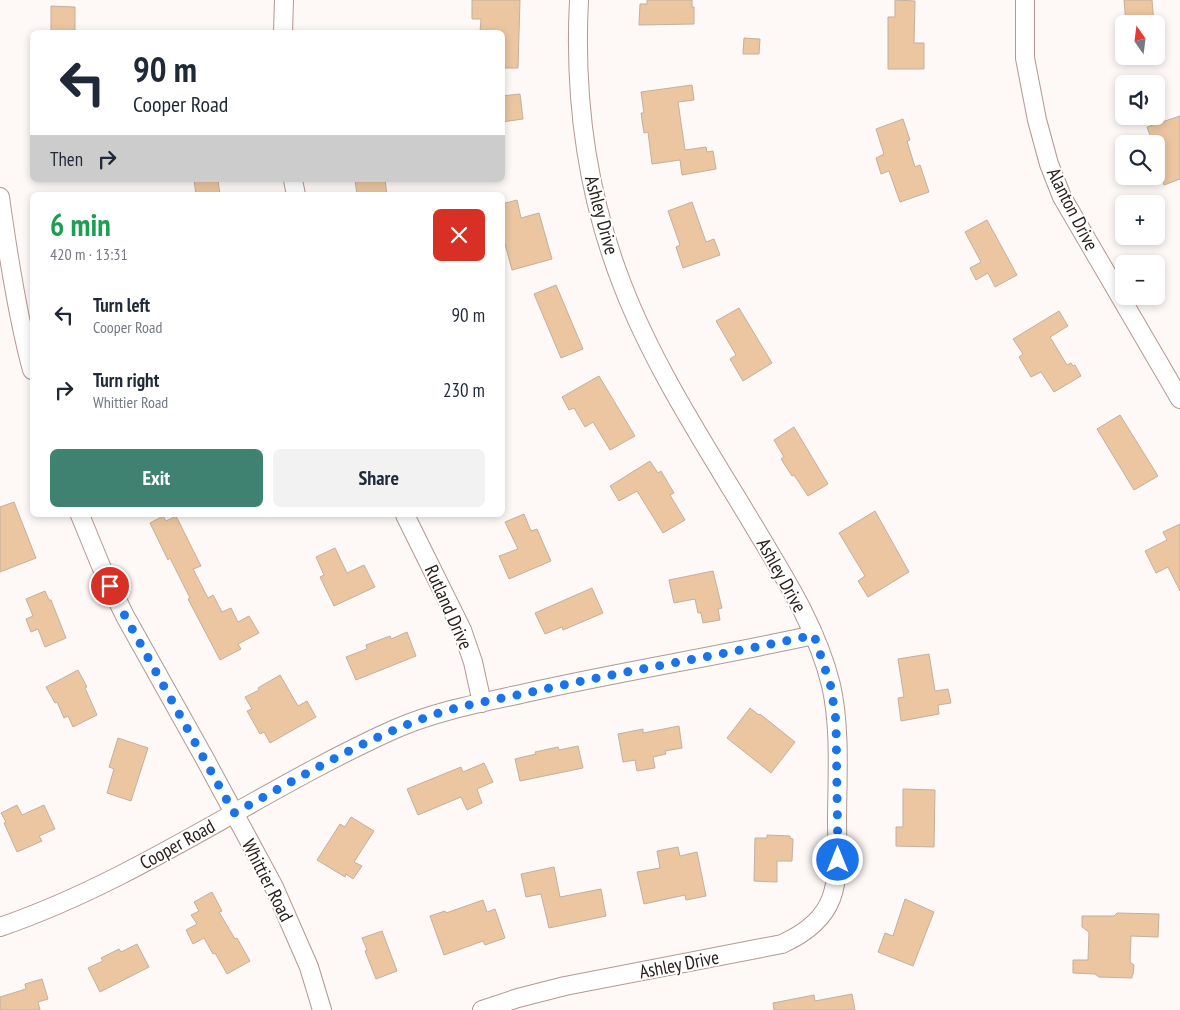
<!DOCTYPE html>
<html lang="en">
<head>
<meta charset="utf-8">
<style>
  :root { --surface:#fff; --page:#f2f2f3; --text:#1f2937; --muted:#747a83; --accent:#408272 }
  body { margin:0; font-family:"PT Sans Narrow",sans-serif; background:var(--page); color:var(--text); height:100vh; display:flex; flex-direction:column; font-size:19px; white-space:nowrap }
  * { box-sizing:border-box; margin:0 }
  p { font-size:16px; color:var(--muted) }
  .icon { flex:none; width:28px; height:28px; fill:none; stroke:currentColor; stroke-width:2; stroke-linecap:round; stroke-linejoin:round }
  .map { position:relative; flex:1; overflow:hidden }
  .drawer { position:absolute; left:30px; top:192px; width:475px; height:325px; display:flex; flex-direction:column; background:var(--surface); border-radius:8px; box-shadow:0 2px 8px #0003 }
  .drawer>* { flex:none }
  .guide { position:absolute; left:30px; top:30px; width:475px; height:152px; border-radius:8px; box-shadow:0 2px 8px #0003; background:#fff; color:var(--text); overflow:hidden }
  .needle { width:32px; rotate:346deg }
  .tools { position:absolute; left:1115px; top:15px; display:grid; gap:10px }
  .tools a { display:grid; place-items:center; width:50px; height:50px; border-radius:8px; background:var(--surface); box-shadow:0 2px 8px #0003; font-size:25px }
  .pin { position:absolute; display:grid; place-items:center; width:42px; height:42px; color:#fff; margin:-21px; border:2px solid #fff; border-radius:50%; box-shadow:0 1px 5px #0007 }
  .me { position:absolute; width:55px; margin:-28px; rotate:0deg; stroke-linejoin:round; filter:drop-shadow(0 0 4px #0008) }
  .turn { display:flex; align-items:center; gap:18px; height:105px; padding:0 20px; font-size:22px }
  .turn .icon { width:65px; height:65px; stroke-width:2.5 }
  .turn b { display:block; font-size:35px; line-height:42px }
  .then { display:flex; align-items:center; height:48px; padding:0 20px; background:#0003; gap:10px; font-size:19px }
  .round { display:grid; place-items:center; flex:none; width:52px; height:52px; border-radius:8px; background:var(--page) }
  .head { display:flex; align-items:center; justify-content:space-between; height:85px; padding:0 20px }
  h1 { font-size:30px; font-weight:800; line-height:38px; color:#1e9e55 }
  .action { display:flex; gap:10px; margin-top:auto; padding:10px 20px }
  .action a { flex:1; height:58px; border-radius:8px; background:var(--accent); color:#fff; font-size:20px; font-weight:800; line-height:58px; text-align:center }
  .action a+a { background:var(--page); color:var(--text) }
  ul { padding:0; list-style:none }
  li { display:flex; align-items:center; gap:15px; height:75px; padding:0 20px }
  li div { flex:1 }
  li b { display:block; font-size:19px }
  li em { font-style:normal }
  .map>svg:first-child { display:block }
</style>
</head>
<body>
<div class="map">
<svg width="1180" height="1010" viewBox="0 0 1180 1010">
  <rect width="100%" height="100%" fill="#fef8f6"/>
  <!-- building -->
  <path fill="#ebc6a0" stroke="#c3b09e" d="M472,0H520L518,68H502V32H480L481,19H472Z
    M647,0H692V7H694V24L639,25L640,4H647Z
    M895,0L915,1L914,43H924V69H888V17H895Z
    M1124,0H1152L1154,24H1126Z
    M51,6L75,7V32H51Z
    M744,38L760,39L759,54H743Z
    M692,85L694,100L678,102L685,150L706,147L707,152L713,151L716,169L682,175L680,160L652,164L648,132L644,133L641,113H644L641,92Z
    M520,94L523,119L502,122V96Z
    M1180,116V179L1164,185L1156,163V144H1153L1147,127Z
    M903,119L910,140L907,141L915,167L920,165L929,192L900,202L889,171L881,174L876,158L884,154L876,129Z
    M194,180H218L220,195H196Z
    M355,180H385L387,195H357Z
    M517,200L521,218L539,213L552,259L512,270L502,233V204Z
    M692,202L706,242L714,239L720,255L683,268L676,247L680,245L668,211Z
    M987,220L1017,275L995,287L988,273L976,280L970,268L981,262L965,232Z
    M556,285L583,349L561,358L534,294Z
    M739,308L772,363L743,381L730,359L736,355L716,321Z
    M1059,311L1068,326L1050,337L1067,365L1071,363L1073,366L1075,365L1081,376L1054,392L1041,372L1031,377L1019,357L1023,354L1013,339Z
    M599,376L635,436L610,450L593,422L585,427L574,408L569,410L562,397Z
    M1120,415L1158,476L1134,490L1097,429Z
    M794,427L828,484L808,496L794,475L792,476L781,459L784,457L774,440Z
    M650,461L658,473L661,471L674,493L670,495L685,520L663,533L637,491L619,501L610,486Z
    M14,502L36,558L0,572V507Z
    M875,511L909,572L868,597L858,581L865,576L839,533Z
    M524,514L531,531L537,529L551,561L509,579L499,556L518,549L505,522Z
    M163,516L166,521L176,516L201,566L193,569L208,598L213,595L222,612L231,608L238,622L249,616L259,633L238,644L241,649L220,660L188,599L190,598L170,558L168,560L150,523Z
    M1180,524V591L1168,567L1156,573L1145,551L1167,540L1163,532Z
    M335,548L347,573L364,565L375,587L334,606L320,577L324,575L316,557Z
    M713,571L722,608L718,609L720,620L703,623L701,613H698L695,599L674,603L669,580Z
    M592,588L603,613L563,630L562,627L545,634L535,613Z
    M45,591L49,600H51L66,638L45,647L38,629L31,632L26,619L33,616L26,599Z
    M407,632L416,656L356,680L346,657L367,649L366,645L390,636L391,639Z
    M929,654L935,691L948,689L951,703L938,705L939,714L901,721L898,698L904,697L898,659Z
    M78,670L87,687L85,688L97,715L73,727L68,716L64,718L57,702L55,703L46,687Z
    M280,675L298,706L307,701L316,717L270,743L264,732L260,734L247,711L252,709L245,697L259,690L258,688Z
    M750,708L759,715L760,714L795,742L771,773L727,738Z
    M679,726L682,748L665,751L666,754L653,757L655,768L637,771L635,760L623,762L618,734L643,729V733Z
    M118,738L148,748L131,801L107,793L114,769L109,767Z
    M578,746L583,768L520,781L515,759L536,754L535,752L558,747L559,750Z
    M484,763L493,782L477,789L482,803L467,810L461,797L418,815L407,789L461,767L463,772Z
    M903,789L935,790L934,847L896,846V827H903Z
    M17,805L22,815L44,805L55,829L39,836L42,841L17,852L4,823L6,822L1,813Z
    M351,817L374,831L354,862L362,866L353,879L346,874L345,877L317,860L340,824L345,827Z
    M767,835L790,836V838L793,839L792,861H777V882L754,881L755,838H767Z
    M678,847L680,856L697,852L706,896L686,900L685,895L644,904L637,872L660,868L657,851Z
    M554,867L560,897L601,889L606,916L549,928L541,894L526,897L521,874Z
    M212,892L222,911L219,912L235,939L237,938L250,961L227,974L215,953L213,954L204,938L193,944L186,930L197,924L191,915L199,911L194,902Z
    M905,899L934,912L913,966L878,952L885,933L893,936Z
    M483,900L487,912L495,909L505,938L485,945L483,941L444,955L430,916L445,911L446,913Z
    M1117,913L1159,914L1158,937L1131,936L1130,962L1134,965L1133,975H1132V978L1099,977L1095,974L1073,973V960H1088L1089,932L1082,927V916H1114Z
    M382,931L397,971L376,979L365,951L367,950L362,938Z
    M137,944L149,967L100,992L88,968L103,961L101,958L119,949L121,952Z
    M42,979L48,999L38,1002L40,1010H0V997L26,989L25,984Z
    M852,994L855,1010H774L773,1003L814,995L815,1001Z"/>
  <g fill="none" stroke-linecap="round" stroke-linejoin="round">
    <defs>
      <path id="minor" d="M1025,0V58L1037,120L1049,164L1062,197L1180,399
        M283,32L284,0
        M293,180L296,195
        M0,197C8,255 17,314 32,370
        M80,515L103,571L125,616L205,759L274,887L309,967L322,1010
        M405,515L462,630L473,662L482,703
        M0,927C140,879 261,789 395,729C441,709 491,701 539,690C630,670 723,655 814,635
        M482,1010L518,998L565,986L782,944C841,917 838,883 837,824C837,780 841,729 831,685C817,628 785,578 755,528C708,449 655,370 622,284C587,194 574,96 579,0"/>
    </defs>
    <!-- minor casing -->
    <use href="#minor" stroke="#b39990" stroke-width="20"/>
    <!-- minor -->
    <use href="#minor" stroke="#fff" stroke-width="18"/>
  </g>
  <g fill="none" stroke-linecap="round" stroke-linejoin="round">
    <!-- route -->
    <path stroke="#1a73e8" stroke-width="9" stroke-dasharray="0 16.2" d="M110,586L125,616L234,813C298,779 361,740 430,716C464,704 501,699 536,691C629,670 722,655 814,635L831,687L836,721L838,860"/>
  </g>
  <g text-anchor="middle" stroke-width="4" stroke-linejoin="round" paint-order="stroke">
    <!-- street labels -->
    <g font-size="19" fill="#2a201d" stroke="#fff">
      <text transform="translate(1073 209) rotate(63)" y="7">Alanton Drive</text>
      <text transform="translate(602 215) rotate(75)" y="7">Ashley Drive</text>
      <text transform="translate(782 575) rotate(61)" y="7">Ashley Drive</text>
      <text transform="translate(449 607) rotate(66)" y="7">Rutland Drive</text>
      <text transform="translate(177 844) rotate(-29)" y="7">Cooper Road</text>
      <text transform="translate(268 880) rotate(63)" y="7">Whittier Road</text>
      <text transform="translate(679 964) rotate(-11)" y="7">Ashley Drive</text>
    </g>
  </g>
</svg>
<div class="tools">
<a><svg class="needle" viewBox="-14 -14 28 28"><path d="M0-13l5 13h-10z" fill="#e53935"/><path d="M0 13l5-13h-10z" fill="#747a83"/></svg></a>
<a><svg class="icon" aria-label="sound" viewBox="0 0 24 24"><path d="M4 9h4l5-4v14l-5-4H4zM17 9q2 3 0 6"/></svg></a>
<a><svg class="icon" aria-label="search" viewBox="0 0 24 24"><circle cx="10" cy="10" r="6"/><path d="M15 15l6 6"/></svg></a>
<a>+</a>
<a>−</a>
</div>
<div class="pin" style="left:110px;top:586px;background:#d93025"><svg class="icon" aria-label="arrive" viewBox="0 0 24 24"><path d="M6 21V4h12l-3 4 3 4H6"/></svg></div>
<svg class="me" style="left:838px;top:860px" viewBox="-20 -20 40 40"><circle r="17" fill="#1a73e8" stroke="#fff" stroke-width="3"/><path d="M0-11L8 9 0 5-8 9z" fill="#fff"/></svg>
<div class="guide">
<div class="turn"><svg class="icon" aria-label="left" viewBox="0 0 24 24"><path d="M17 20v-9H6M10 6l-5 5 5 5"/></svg><div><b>90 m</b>Cooper Road</div></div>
<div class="then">Then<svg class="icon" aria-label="right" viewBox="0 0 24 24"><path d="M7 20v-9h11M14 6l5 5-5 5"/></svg></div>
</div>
<section class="drawer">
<div class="head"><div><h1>6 min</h1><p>420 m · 13:31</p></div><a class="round" style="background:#d93025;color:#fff"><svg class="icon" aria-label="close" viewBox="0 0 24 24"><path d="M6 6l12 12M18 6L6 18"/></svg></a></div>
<ul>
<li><svg class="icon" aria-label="left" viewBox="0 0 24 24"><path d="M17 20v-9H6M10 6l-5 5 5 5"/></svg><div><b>Turn left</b><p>Cooper Road</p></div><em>90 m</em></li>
<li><svg class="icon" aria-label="right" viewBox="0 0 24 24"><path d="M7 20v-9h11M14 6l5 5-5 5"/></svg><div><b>Turn right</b><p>Whittier Road</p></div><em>230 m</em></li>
</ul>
<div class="action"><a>Exit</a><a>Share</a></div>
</section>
</div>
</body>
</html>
